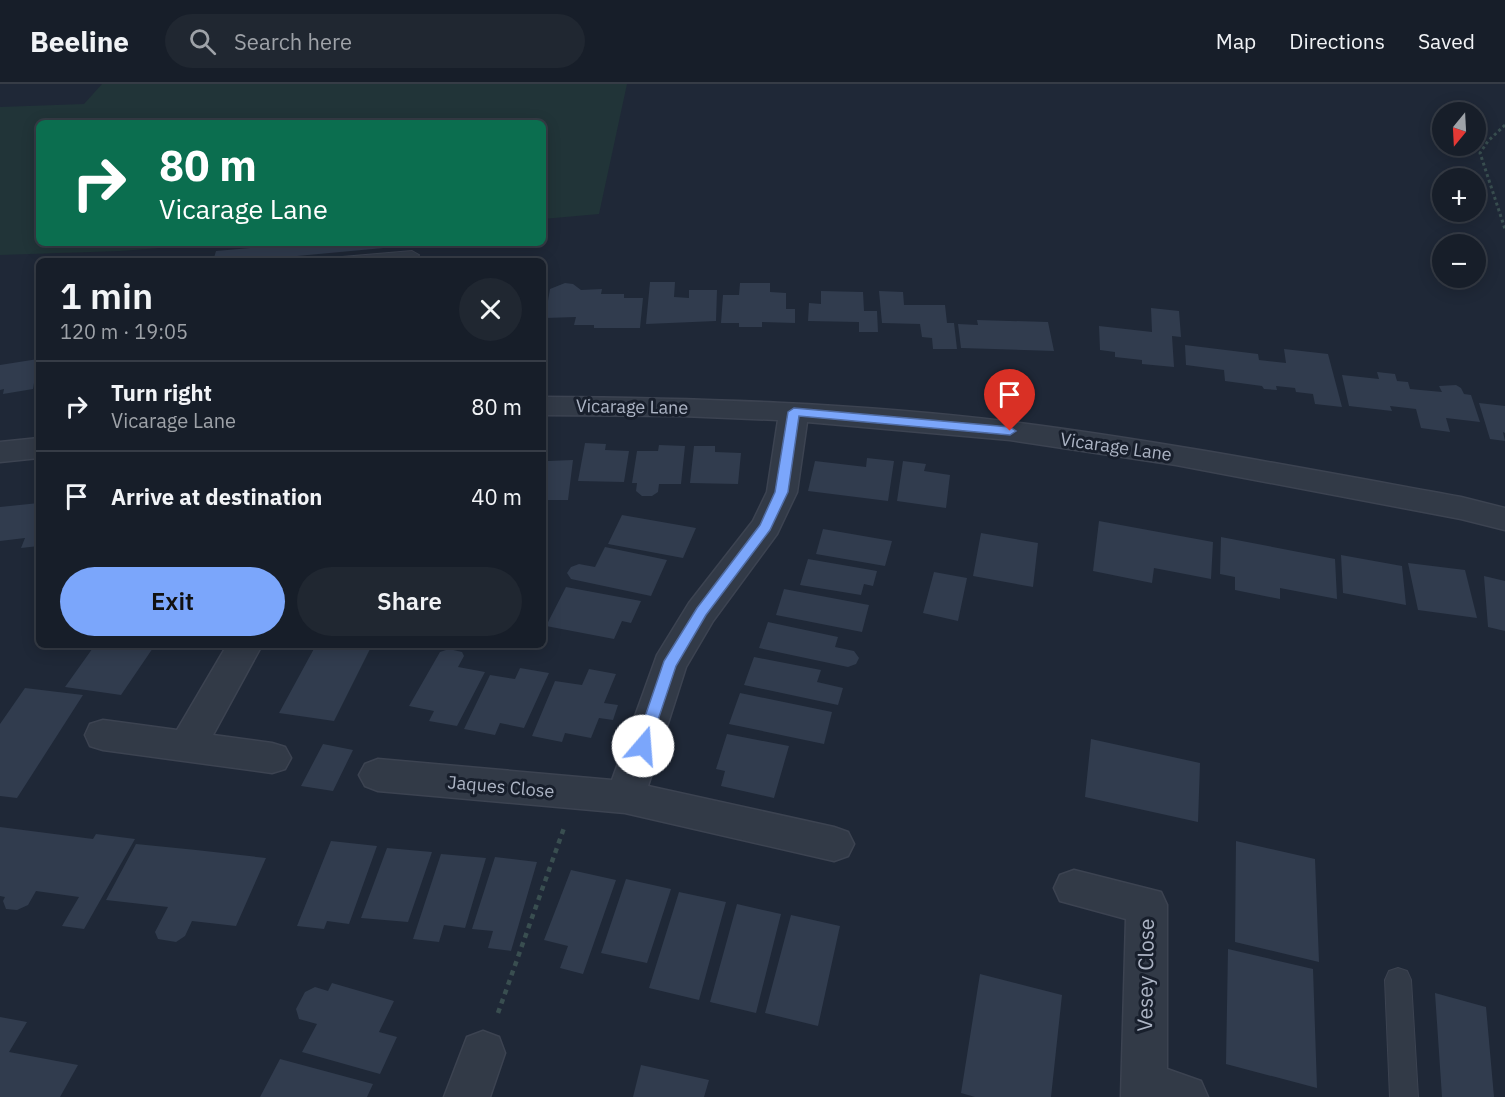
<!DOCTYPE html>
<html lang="en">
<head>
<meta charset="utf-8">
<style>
  :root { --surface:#171e29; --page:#202731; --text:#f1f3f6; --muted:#9ea2a8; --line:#363c46; --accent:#7ba6fb }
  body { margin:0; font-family:"IBM Plex Sans",sans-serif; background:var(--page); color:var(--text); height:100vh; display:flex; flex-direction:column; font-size:22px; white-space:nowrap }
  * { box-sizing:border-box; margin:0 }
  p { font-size:20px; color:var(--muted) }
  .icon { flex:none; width:33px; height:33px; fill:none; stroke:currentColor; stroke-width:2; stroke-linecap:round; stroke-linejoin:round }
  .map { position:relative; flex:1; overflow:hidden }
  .drawer { position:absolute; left:36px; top:174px; width:510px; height:390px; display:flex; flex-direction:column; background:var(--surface); border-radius:9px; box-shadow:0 3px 15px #0003,0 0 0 2px var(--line) }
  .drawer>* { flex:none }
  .guide { position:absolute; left:36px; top:36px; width:510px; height:126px; border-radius:9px; box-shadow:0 3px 15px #0003,0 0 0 2px var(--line); background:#0b6e4f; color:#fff; overflow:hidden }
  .needle { width:39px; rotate:198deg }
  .controls { position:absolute; left:1432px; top:18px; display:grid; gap:12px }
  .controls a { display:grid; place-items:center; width:54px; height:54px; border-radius:50%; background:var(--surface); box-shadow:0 3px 15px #0003,0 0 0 2px var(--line); font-size:30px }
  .pin { position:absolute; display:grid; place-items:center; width:51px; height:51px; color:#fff; margin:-62px -26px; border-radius:50% 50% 50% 0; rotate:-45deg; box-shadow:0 0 6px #0007 }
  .pin .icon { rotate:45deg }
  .me { position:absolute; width:66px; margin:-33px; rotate:18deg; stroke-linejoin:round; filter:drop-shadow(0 0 4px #0008) }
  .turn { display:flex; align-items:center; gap:21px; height:126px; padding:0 24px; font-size:27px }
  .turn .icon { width:78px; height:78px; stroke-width:2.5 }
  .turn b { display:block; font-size:42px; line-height:51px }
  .round { display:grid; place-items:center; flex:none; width:63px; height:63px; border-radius:32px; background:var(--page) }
  .overview { display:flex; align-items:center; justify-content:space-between; height:102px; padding:0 24px }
  h1 { font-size:36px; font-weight:600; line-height:45px }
  .primary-button { display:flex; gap:12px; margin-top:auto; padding:12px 24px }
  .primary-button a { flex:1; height:69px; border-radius:36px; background:var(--accent); color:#111; font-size:24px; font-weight:600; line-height:69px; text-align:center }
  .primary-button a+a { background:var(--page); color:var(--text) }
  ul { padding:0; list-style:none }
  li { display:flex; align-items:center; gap:18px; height:90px; padding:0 24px; border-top:2px solid var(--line) }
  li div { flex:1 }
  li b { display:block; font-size:22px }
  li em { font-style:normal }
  header { display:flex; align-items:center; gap:36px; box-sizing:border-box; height:84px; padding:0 30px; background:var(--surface); border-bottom:2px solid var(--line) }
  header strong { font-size:28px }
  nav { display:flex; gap:33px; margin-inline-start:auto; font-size:21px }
  .search { width:420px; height:54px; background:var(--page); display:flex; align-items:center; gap:15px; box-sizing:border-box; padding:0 21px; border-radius:33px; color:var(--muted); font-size:22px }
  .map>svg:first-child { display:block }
</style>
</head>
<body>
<header>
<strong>Beeline</strong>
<div class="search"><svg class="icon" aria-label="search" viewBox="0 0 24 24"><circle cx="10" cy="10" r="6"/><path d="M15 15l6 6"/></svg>Search here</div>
<nav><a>Map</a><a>Directions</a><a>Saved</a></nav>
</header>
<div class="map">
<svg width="1505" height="1013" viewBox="0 0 1505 1013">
  <rect width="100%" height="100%" fill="#1f2837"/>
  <!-- green -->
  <path fill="#213438" d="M102,0H627L599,130L543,135V39H39V159H224L121,167L0,171V23L84,20Z"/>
  <!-- building -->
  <path fill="#313c4e" d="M305,159H416V161L243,177H213L216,167Z
    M650,198H675L674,213L689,214V206H717L716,237L646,240Z
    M565,199L573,200L581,206L602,205L601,210H624V214H643L640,244H594V241H574L576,233L545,234L550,205Z
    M740,199H770V208L786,209V225H795V239L762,238V243H739V239H721L723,211H739Z
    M821,207L863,208L864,227H877L878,248H859V238L808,237L809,219L821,220Z
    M879,207L903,208L904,221H945L947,239H954L957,265H933L932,254L922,253L920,240L882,239Z
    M1151,224L1179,227L1181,253L1172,252L1174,283L1142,280V276L1115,273V268L1100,266L1099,242L1152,248Z
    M977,236L1048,238L1054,267L961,264L958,240L978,241Z
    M1185,261L1258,270L1259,276L1286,279L1284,265L1328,270L1342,323L1315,320L1313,310L1296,308L1295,304L1276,302L1277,306L1264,305L1262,302L1225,297L1224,286L1186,281Z
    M38,275L33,305L3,310L4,305L0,306V281Z
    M1377,288L1395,290L1397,297L1408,298L1410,305L1442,308L1439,302L1456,301L1461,304L1464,310L1471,311L1480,338L1446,334L1450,348L1421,344L1416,325L1390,322L1392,327L1349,322L1342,291L1379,295Z
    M1479,319L1505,322V349L1503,348L1505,357L1490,355Z
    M585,359L606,360L605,366L629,367L624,398L578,397Z
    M659,361L685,362L681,400H659L658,408L652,412H642L636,407L637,399H632L637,367H658Z
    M694,362H715V368L741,369L738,400L690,399Z
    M867,374L894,377L888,417L808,407L815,377L866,383Z
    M573,376L568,416H543V384H547L548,377Z
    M903,377L926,380L924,387L950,391L946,424L897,417Z
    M39,419V462L21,464L25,454L0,457V423Z
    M622,431L696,444L683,474L608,460Z
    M1099,437L1213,458L1211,495L1154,484L1152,499L1093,487Z
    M823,445L892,457L885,482L816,470Z
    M981,449L1038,459L1033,503L973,492Z
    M1221,453L1335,475L1337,515L1280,504V515L1235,506V493L1220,490Z
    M605,463L667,476L651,512L571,495L567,489L571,483L579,480L595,483Z
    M1341,471L1402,482L1406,521L1343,509Z
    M808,475L877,487L873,502L864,500L861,511L800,501Z
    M1408,479L1465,486L1477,534L1418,526Z
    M934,488L967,494L958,537L923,529Z
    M1484,492L1505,497V547L1488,543Z
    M566,503L641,517L631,539L622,537L614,555L546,542Z
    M784,505L869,521L862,548L776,531Z
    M768,538L838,553L835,563L854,567L859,574L856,580L848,583L759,564Z
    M95,561H155L121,611L65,603Z
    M316,561H372L334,637L279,629Z
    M449,565L462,568L464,572L458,583L485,588L457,642L429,637L434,627L409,622L440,568Z
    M754,573L821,586L817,598L843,604L838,621L744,601Z
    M520,584L549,589L524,644L500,639L495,651L464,645L490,591L515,595Z
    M589,585L616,590L604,619L618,621L613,636L599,634L591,654L565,649L562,658L532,652L555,597L582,601Z
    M25,604L83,611L17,714L0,712V640Z
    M740,609L832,628L824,660L729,640Z
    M727,650L789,662L774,714L721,702L725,687L716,685Z
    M1091,655L1200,679L1198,738L1085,713Z
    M323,660L353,666L333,707L301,702Z
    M0,743L93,755L96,750L135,755L84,845L62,842L79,813L36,807L28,821L17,826L6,825L3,817L5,813L0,812Z
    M331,757L377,762L349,840L327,837L324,845L297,842Z
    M1236,757L1315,775L1319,878L1235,858Z
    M136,760L196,766L266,774L236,842L192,837L185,852L176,858L158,855L155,848L168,823L106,816Z
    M387,764L432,768L408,838L361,834Z
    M441,770L486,774L465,844L444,841L439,858L413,855Z
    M495,773L537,778L511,867L488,864L493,847L472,845Z
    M571,786L616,796L583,890L560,884L568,862L544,856Z
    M626,795L671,805L647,879L601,869Z
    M679,808L726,818L699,916L649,904Z
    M737,820L781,830L756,929L710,918Z
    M791,831L840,842L818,942L765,929Z
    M1228,865L1313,885L1317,1004L1226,980Z
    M980,890L1062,911L1051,1013H975L961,1009Z
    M332,899L394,917L379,948L397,953L380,990L302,968L317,940L299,935L296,925L305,908L315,903L328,907Z
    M1435,909L1486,923L1494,1013H1442Z
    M0,933L27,938L9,968L78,981L60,1013H0Z
    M280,975L373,1000L367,1013H260Z
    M641,981L709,996L704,1013H633Z"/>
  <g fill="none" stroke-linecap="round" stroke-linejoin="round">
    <defs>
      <path id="lane" d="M412,167L419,171L417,174L393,177H335L342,173Z
        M1398,884L1407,887L1411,896L1418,1013H1390L1385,896L1389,887Z"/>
      <path id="street" d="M543,313C699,314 856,319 1012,338C1162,357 1312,386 1461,413L1505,424V446L1461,435L1176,381L1010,356L807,338L797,408L777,450L713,537L686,583L648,702L834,743L848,748L854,760L848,772L834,777L625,729L378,707L365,702L359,691L365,680L378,675L612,696L657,571L689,519L753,437L767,408L778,336L682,332L543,331Z
        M39,354V374L0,378V358Z
        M227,561H262L213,651L272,659L285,663L291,674L285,685L272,689L103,666L90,662L85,651L90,640L103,636L177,646Z
        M1074,786L1161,808L1167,821V985L1201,997L1208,1013H1121L1126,835L1060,817L1054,804L1060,791Z
        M483,947L499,953L505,969L490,1013H444L467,953Z"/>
    </defs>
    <!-- lane casing -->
    <use href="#lane" stroke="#3c4351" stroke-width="2"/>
    <!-- street casing -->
    <use href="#street" stroke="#3c4351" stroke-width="3"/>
    <!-- path-far1 -->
    <path stroke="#394e50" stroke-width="3" stroke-dasharray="3 3" stroke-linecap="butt" d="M1505,41L1488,57L1480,69L1505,145"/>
    <!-- path -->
    <path stroke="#394e50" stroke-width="4.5" stroke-dasharray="5 5" stroke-linecap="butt" d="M498,929L564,744"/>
    <!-- lane -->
    <use href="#lane" fill="#323a47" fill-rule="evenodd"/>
    <!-- street -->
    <use href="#street" fill="#323a47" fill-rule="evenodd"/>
  </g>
  <!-- route -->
  <path fill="#7ba6fb" stroke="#506ca3" stroke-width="1.5" d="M794,324L1010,343L1016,347L1010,351L799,332L788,408L770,446L706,531L676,582L648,666L643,668L637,666L635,662L664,577L697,524L760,441L775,408L788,328Z"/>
  <g text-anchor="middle" stroke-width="6" stroke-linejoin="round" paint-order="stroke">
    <!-- street labels -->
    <g font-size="18" fill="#acb4c4" stroke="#181f2c">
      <text transform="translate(632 323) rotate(1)" y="6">Vicarage Lane</text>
      <text transform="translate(1116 363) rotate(8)" y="6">Vicarage Lane</text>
      <text transform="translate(501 703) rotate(5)" y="6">Jaques Close</text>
    </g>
    <!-- near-street labels -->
    <g font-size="21" fill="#acb4c4" stroke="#181f2c">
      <text transform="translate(1146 891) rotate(-89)" y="7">Vesey Close</text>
    </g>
  </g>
</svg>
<div class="controls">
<a><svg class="needle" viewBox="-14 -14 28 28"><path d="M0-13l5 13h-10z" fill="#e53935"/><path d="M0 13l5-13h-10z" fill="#9ea2a8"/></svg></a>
<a>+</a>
<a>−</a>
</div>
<div class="pin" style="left:1010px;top:347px;background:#d93025"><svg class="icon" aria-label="arrive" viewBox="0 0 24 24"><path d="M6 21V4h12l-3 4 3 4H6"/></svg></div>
<svg class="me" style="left:643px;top:662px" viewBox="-20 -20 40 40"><circle r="19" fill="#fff"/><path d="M0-13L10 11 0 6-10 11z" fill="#7ba6fb"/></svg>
<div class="guide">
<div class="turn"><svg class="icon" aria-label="right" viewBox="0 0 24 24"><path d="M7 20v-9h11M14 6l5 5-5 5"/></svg><div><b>80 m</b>Vicarage Lane</div></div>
</div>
<section class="drawer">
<div class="overview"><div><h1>1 min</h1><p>120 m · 19:05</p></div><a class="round"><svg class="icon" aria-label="close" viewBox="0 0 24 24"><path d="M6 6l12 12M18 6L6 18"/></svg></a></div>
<ul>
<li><svg class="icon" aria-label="right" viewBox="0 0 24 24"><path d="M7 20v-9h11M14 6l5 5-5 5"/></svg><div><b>Turn right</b><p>Vicarage Lane</p></div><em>80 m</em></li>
<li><svg class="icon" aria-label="arrive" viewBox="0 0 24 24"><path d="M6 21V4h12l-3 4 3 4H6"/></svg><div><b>Arrive at destination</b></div><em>40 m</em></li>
</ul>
<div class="primary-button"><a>Exit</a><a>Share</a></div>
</section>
</div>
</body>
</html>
